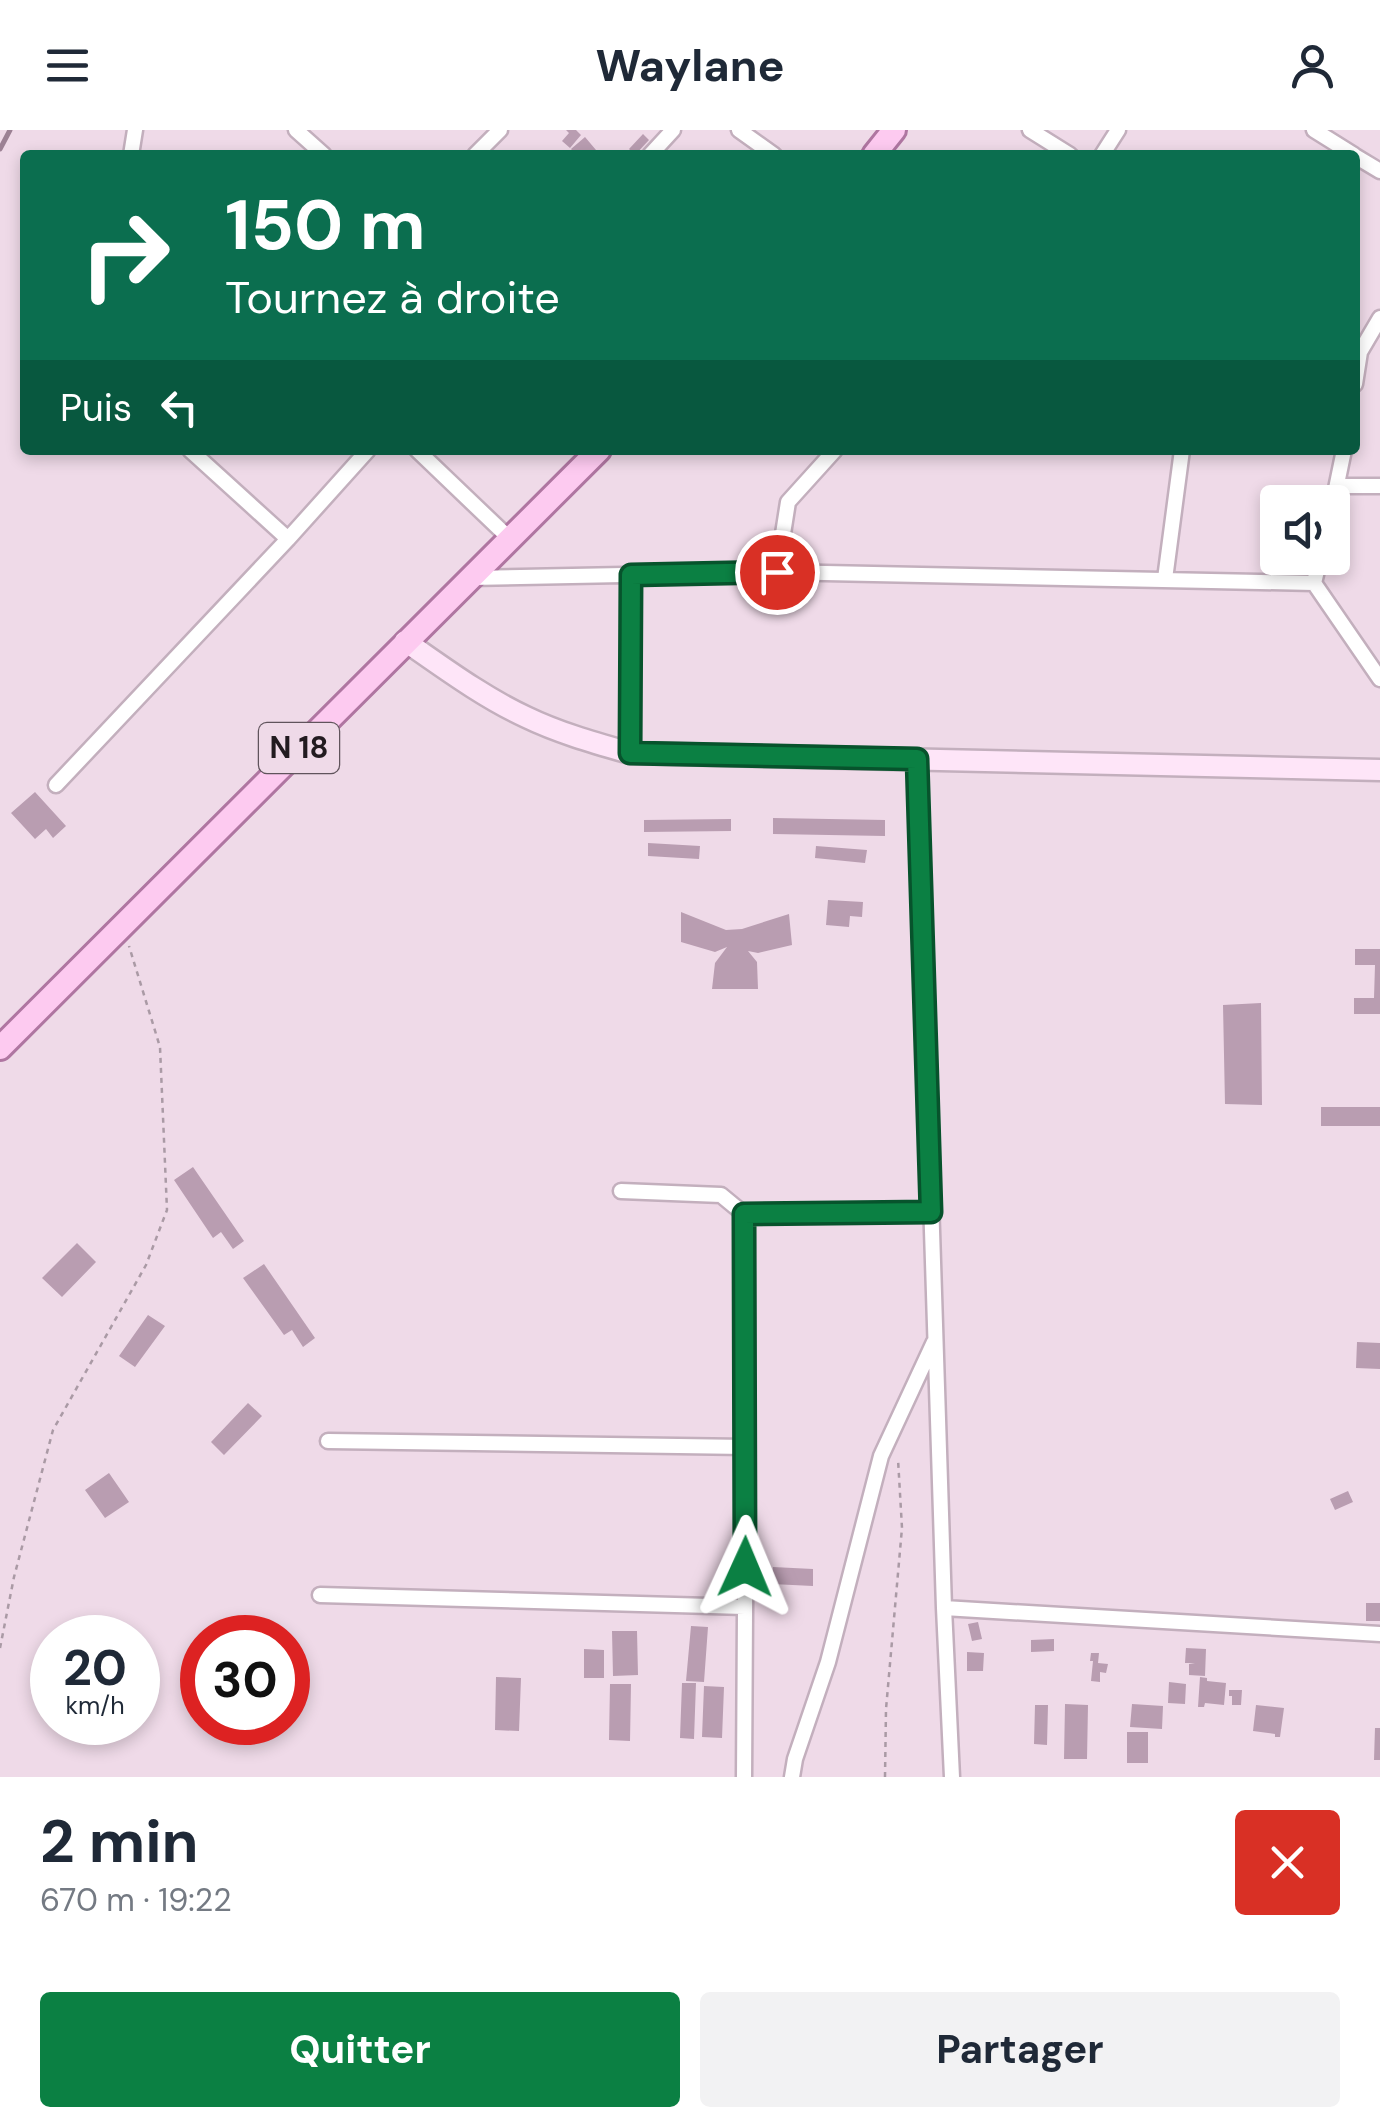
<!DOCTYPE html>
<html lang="fr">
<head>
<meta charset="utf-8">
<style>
  :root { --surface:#fff; --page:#f2f2f3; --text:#1f2937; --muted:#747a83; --accent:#0b8043 }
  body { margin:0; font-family:"DM Sans",sans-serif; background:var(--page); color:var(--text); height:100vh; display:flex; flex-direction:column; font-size:38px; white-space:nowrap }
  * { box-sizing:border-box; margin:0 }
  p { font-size:32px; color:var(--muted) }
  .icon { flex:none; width:55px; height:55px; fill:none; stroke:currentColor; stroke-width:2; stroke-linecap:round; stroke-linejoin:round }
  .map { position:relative; height:1647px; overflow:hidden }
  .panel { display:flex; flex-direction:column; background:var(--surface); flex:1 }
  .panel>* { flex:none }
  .hud { position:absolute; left:20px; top:20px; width:1340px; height:305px; border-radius:10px; box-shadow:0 5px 15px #0003; background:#0b6e4f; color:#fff; overflow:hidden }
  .controls { position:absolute; left:1260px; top:355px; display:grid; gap:20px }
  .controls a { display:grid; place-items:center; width:90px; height:90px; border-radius:10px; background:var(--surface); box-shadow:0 5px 15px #0003; font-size:50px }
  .speed { position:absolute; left:30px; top:1485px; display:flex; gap:20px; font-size:50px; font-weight:700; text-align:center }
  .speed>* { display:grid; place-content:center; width:130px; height:130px; border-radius:50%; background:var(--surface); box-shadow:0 5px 15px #0003; line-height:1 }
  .speed small { font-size:25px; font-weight:400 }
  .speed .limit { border:15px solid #d22; background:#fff; color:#111 }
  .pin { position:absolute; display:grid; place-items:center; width:85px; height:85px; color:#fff; margin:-42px; border:5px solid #fff; border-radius:50%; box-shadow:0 2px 10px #0007 }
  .me { position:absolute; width:110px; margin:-55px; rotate:1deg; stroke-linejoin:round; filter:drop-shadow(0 0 8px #0008) }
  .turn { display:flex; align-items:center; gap:35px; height:210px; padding:0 40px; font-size:45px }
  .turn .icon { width:130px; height:130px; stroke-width:2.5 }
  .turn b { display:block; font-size:70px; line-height:85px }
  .then { display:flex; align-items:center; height:95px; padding:0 40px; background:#0003; gap:20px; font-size:38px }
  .round { display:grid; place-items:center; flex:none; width:105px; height:105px; border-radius:10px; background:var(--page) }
  .summary { display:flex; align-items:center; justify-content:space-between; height:170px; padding:0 40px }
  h1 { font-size:60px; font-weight:700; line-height:75px }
  .action { display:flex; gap:20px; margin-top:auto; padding:20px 40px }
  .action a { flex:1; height:115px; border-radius:10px; background:var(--accent); color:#fff; font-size:40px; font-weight:700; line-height:115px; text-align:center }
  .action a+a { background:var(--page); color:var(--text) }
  header { display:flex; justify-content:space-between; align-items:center; height:130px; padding:0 40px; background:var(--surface); font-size:45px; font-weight:700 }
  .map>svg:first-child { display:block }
</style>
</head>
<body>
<header><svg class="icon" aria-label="menu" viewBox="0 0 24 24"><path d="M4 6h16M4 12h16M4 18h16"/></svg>Waylane<svg class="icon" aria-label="person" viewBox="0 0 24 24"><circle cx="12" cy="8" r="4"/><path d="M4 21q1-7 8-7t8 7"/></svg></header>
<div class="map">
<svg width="1380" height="1647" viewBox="0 0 1380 1647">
  <rect width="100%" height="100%" fill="#efdae8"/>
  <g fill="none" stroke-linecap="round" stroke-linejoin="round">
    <!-- stream -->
    <path stroke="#9c8194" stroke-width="5" d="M0,19L10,0"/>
  </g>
  <!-- building -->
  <path fill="#b99db1" d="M566,0H576L581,5L570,18L562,11L569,3Z
    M643,4L649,10L635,25L629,19Z
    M585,7L596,20L591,25L588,22L585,25H576L571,19Z
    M35,662L66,696L53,708L46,699L35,709L11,683Z
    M773,688L885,690V706L773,704Z
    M731,689V701L644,702V690Z
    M648,713L700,716L699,729L648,726Z
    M816,716L867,720L865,733L815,728Z
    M828,770L863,772L862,787L850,786L849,797L826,795Z
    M681,782L726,800L742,799L789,784L792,815L758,823L748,821L757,832L758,859H712L715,833L727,817L715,822L681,812Z
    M1355,819H1380V884H1354V868H1374L1375,835H1355Z
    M1261,873L1262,975L1225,974L1223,875Z
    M1321,977H1380V996H1321Z
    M193,1037L244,1111L233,1119L221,1102L213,1108L174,1050Z
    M77,1113L96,1132L62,1167L42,1148Z
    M264,1134L315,1208L303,1217L292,1200L284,1205L243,1148Z
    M148,1185L165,1196L135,1237L119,1226Z
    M1357,1212L1380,1213V1239L1356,1238Z
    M248,1273L262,1286L224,1325L211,1312Z
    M109,1343L129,1372L105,1388L85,1360Z
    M1348,1361L1353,1372L1335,1380L1330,1369Z
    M773,1437L813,1439V1456L772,1454Z
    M1366,1473H1380V1491H1366Z
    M978,1492L982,1509L972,1511L968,1494Z
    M691,1496L708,1497L704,1552L686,1551Z
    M612,1501H637L638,1545L613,1546Z
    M1054,1509V1521L1031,1522V1510Z
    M1186,1518L1206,1519L1205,1546L1189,1545V1534L1195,1533H1185Z
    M584,1519L604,1520V1548H584Z
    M967,1522L984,1523L983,1541H967Z
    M1091,1523H1099L1098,1533L1108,1534L1106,1543L1100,1542V1552L1091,1551L1093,1531H1090Z
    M496,1547L521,1548L519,1601L495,1600Z
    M1200,1547L1207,1548V1551L1226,1553L1224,1575L1205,1573L1204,1577H1198Z
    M1169,1552L1186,1554L1185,1574L1168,1573Z
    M682,1553H696L694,1609L680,1608Z
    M610,1554H631L630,1611L609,1610Z
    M704,1556L724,1557L722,1608L702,1607Z
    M1229,1560H1242L1241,1575H1232V1566H1229Z
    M1065,1574L1088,1575L1087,1629H1064Z
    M1132,1574L1163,1576L1162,1599L1130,1597Z
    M1035,1575H1048L1047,1615L1034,1614Z
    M1256,1575L1284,1578L1280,1607H1275V1604L1253,1601Z
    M1375,1598H1380V1630H1374Z
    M1127,1602H1148V1633H1127Z"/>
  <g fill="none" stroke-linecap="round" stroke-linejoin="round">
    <defs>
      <path id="street" d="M296,0L324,25
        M739,0L774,25
        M1030,0L1070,25
        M1314,0L1354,25
        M131,25L135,0
        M475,25L500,0
        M650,25L673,0
        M1102,25L1118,0
        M1355,26L1380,41
        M1355,254L1360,222L1380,188
        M190,320L288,409
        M417,320L510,409
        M1338,356H1380
        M1332,378L1344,320
        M1320,428L1314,453L1380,549
        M777,442L788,372L835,320
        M470,448L777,442L1314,453
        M1165,449L1182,320
        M630,623L631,445
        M917,629L944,1478L952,1647
        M56,655L288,409L368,320
        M621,1061L721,1065L744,1084L931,1082
        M328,1311L746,1317
        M320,1465L745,1477
        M944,1478L1380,1504
        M744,1647L746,1317L744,1084
        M792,1647L795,1629L828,1532L881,1326L934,1212"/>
      <path id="secondary" d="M405,511C444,538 483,567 526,587C559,603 595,613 630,623L1380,640"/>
      <path id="primary" d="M874,25L894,0
        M0,918L599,320"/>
    </defs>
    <!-- street casing -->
    <use href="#street" stroke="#c3afbd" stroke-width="19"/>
    <!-- secondary casing -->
    <use href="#secondary" stroke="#c3afbd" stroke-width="25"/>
    <!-- primary casing -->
    <use href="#primary" stroke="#af76a1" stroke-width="28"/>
    <!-- path -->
    <path stroke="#aa9aa5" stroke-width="2.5" stroke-dasharray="5 5" stroke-linecap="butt" d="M0,1518L14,1447L53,1300L146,1135L167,1080L160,917L129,816
      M885,1647L886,1579L902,1398L898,1329"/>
    <!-- street -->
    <use href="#street" stroke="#fff" stroke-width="14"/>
    <!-- secondary -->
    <use href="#secondary" stroke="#fee5f8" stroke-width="20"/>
    <!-- primary -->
    <use href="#primary" stroke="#fdcaf0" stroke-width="22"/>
  </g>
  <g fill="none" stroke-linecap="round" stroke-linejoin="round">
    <defs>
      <path id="route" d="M745,1437L744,1084L931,1082L917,629L630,623L631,445L777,442"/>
    </defs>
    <!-- route casing -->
    <use href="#route" stroke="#07532c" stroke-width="25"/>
    <!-- route -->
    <use href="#route" stroke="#0b8043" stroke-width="18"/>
  </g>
  <g text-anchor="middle" stroke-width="8" stroke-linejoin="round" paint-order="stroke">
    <!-- shield labels -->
    <rect fill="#efdae8" stroke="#60545c" stroke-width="2.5" x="259" y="593" width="80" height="50" rx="8"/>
    <g font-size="30" font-weight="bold" fill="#221b20">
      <text x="299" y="628">N 18</text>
    </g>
  </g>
</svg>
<div class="controls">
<a><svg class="icon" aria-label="sound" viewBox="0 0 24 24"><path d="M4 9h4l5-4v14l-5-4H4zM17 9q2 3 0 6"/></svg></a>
</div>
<div class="speed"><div>20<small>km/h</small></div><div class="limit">30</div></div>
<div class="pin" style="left:777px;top:442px;background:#d93025"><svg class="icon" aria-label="arrive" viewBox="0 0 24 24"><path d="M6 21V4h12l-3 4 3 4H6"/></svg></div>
<svg class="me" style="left:745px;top:1437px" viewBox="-20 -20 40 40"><path d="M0-17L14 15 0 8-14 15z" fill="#0b8043" stroke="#fff" stroke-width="4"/></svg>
<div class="hud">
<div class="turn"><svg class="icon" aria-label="right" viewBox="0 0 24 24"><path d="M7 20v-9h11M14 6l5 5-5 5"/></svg><div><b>150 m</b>Tournez à droite</div></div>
<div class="then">Puis<svg class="icon" aria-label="left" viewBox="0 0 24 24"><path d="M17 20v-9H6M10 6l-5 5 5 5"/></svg></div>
</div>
</div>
<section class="panel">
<div class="summary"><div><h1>2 min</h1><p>670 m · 19:22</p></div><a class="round" style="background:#d93025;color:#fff"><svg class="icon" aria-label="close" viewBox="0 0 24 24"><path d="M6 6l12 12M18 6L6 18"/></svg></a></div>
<div class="action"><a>Quitter</a><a>Partager</a></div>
</section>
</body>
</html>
